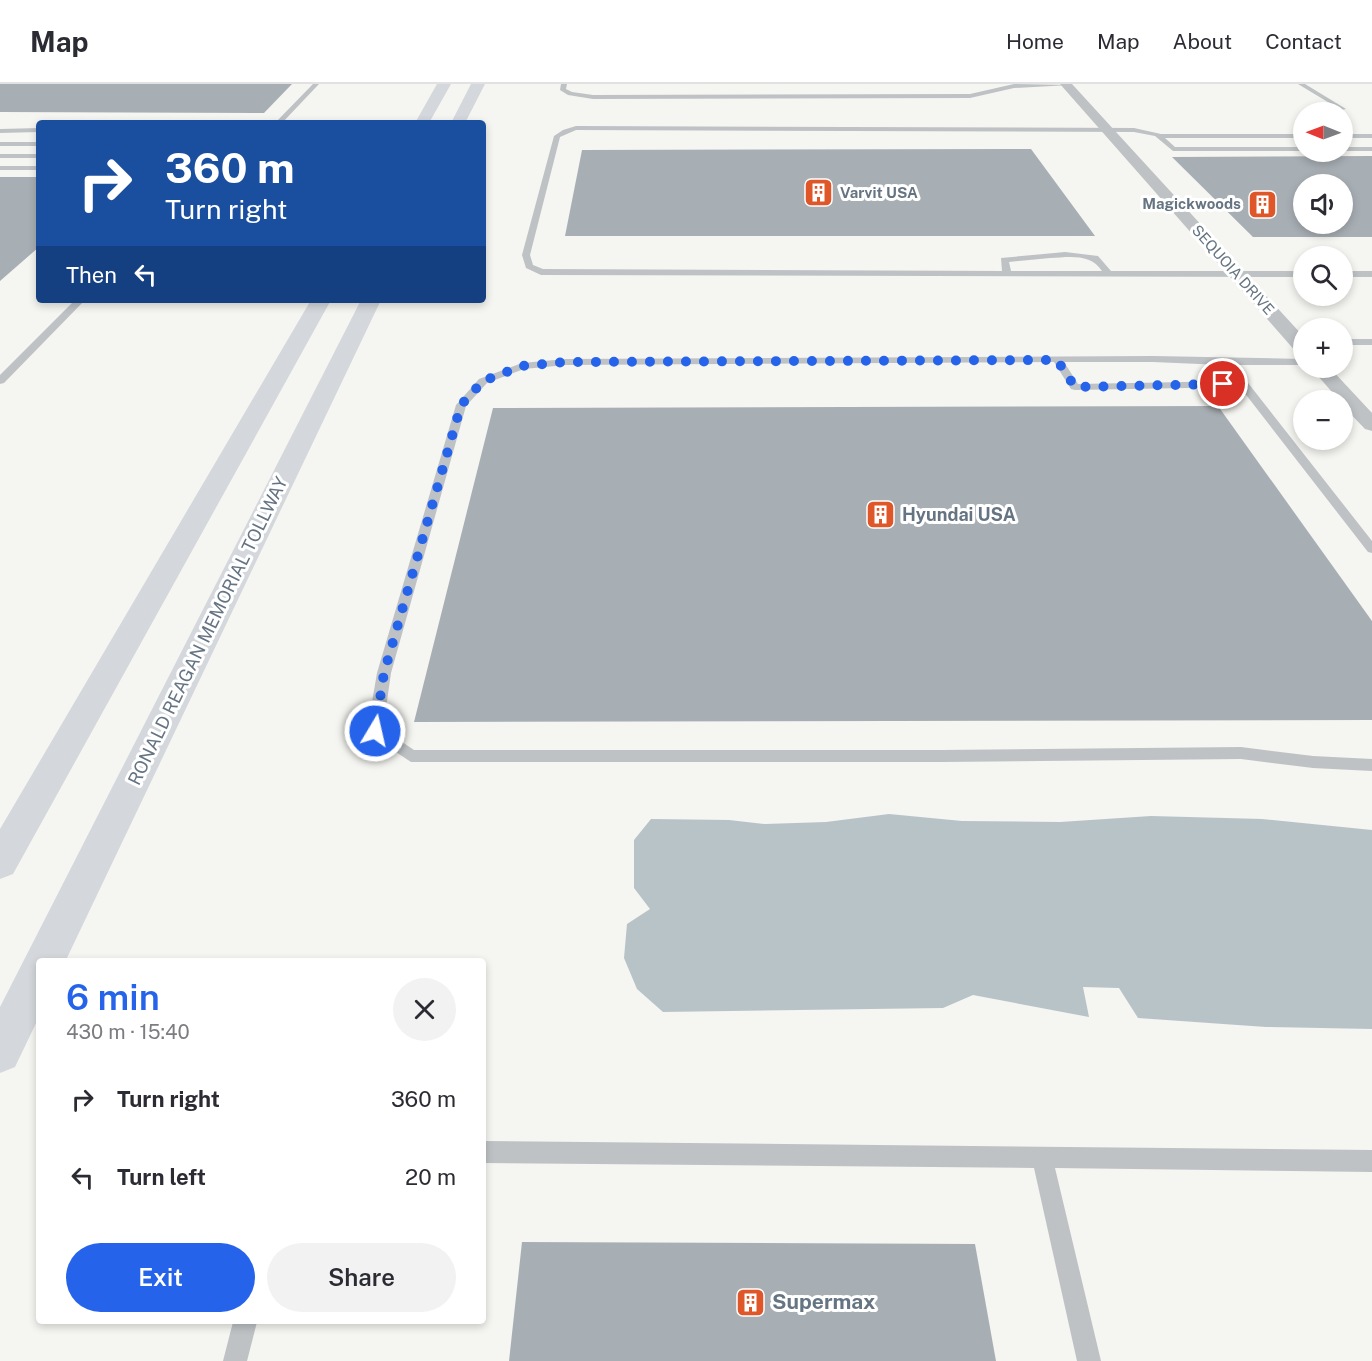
<!DOCTYPE html>
<html lang="en">
<head>
<meta charset="utf-8">
<style>
  :root { --surface:#fff; --page:#f2f2f3; --text:#2b2b33; --muted:#7c7c81; --line:#e1e1e2; --accent:#2563eb }
  body { margin:0; font-family:"Public Sans",sans-serif; background:var(--page); color:var(--text); height:100vh; display:flex; flex-direction:column; font-size:22px; white-space:nowrap }
  * { box-sizing:border-box; margin:0 }
  p { font-size:20px; color:var(--muted) }
  .icon { flex:none; width:33px; height:33px; fill:none; stroke:currentColor; stroke-width:2; stroke-linecap:round; stroke-linejoin:round }
  .map { position:relative; flex:1; overflow:hidden }
  .details { position:absolute; left:36px; top:874px; width:450px; height:366px; display:flex; flex-direction:column; background:var(--surface); border-radius:6px; box-shadow:0 3px 9px #0003 }
  .details>* { flex:none }
  .banner { position:absolute; left:36px; top:36px; width:450px; height:183px; border-radius:6px; box-shadow:0 3px 9px #0003; background:#1a4fa0; color:#fff; overflow:hidden }
  .needle { width:39px; rotate:271deg }
  .controls { position:absolute; left:1293px; top:18px; display:grid; gap:12px }
  .controls a { display:grid; place-items:center; width:60px; height:60px; border-radius:50%; background:var(--surface); box-shadow:0 3px 9px #0003; font-size:30px }
  .pin { position:absolute; display:grid; place-items:center; width:51px; height:51px; color:#fff; margin:-26px; border:3px solid #fff; border-radius:50%; box-shadow:0 2px 6px #0007 }
  .me { position:absolute; width:66px; margin:-33px; rotate:9deg; stroke-linejoin:round; filter:drop-shadow(0 0 4px #0008) }
  .turn { display:flex; align-items:center; gap:21px; height:126px; padding:0 30px; font-size:27px }
  .turn .icon { width:78px; height:78px; stroke-width:2.5 }
  .turn b { display:block; font-size:42px; line-height:51px }
  .then { display:flex; align-items:center; height:57px; padding:0 30px; background:#0003; gap:12px; font-size:22px }
  .round { display:grid; place-items:center; flex:none; width:63px; height:63px; border-radius:32px; background:var(--page) }
  .summary { display:flex; align-items:center; justify-content:space-between; height:102px; padding:0 30px }
  h1 { font-size:36px; font-weight:600; line-height:45px; color:var(--accent) }
  .button { display:flex; gap:12px; margin-top:auto; padding:12px 30px }
  .button a { flex:1; height:69px; border-radius:36px; background:var(--accent); color:#fff; font-size:24px; font-weight:600; line-height:69px; text-align:center }
  .button a+a { background:var(--page); color:var(--text) }
  ul { padding:0; list-style:none }
  li { display:flex; align-items:center; gap:18px; height:78px; padding:0 30px }
  li div { flex:1 }
  li b { display:block; font-size:22px }
  li em { font-style:normal }
  header { display:flex; align-items:center; gap:36px; box-sizing:border-box; height:84px; padding:0 30px; background:var(--surface); border-bottom:2px solid var(--line) }
  header strong { font-size:28px }
  nav { display:flex; gap:33px; margin-inline-start:auto; font-size:21px }
  .map>svg:first-child { display:block }
</style>
</head>
<body>
<header>
<strong>Map</strong>
<nav><a>Home</a><a>Map</a><a>About</a><a>Contact</a></nav>
</header>
<div class="map">
<svg width="1372" height="1277" viewBox="0 0 1372 1277">
  <rect width="100%" height="100%" fill="#f5f5f1"/>
  <!-- water -->
  <path fill="#b8c3c8" d="M889,730L962,737L1060,738L1151,732L1262,735L1372,746V945L1266,943L1138,934L1119,904L1083,903L1089,933L973,911L943,924L663,928L637,905L624,874L627,840L650,825L634,804V756L651,735L729,736L765,740L826,738Z"/>
  <!-- building -->
  <path fill="#a8afb4" fill-rule="evenodd" d="M0,0H292L264,29L0,28Z
    M1031,65L1095,152H565L582,66Z
    M1372,72V153H1253L1172,73ZM1304,100H1342V140H1304Z
    M0,93H39V163L0,197Z
    M1218,322L1372,537V636L414,638L493,324Z
    M522,1158L975,1160L996,1277H509Z"/>
  <g fill="none" stroke-linecap="round" stroke-linejoin="round">
    <!-- lane -->
    <path fill="#bec2c5" fill-rule="evenodd" d="M313,0H319L282,39H275Z
      M561,0H567L566,5L572,8L593,11L970,10L1014,0L1070,1L1014,4L970,14L593,15L568,11L560,6Z
      M1298,0H1305L1346,25L1341,26Z
      M576,42L1134,44L1161,50H1304V54H1165L1175,63H1304V67H1173L1155,52L1134,48L576,46L560,53L530,171L533,181L543,185L1002,187L1001,174L1065,168L1098,172L1111,187H1304V193L541,191L526,184L522,171L554,52L563,46ZM1050,174C1069,173 1091,169 1102,187H1011L1009,178Z
      M39,44V48L0,49V45Z
      M1342,50H1372V54H1342Z
      M0,58H39V62H0Z
      M1342,63H1372V67H1342Z
      M0,70H39V74H0Z
      M0,82H39V86H0Z
      M1342,187H1372V193H1342Z
      M75,216H85L4,299L0,300V291Z
      M1342,255H1372V261H1342Z
      M1153,272L1304,275V281H1234L1372,457V469L1368,468L1240,303L1075,306L1071,305L1054,278L566,281L524,285L487,299L466,322L391,589L383,645L414,666H942L1241,663L1313,672L1372,675V687L1313,684L1241,675L942,678H411L370,651L367,647L377,589L456,321L479,295L522,279L566,275ZM1064,278H1153L1223,281L1236,297L1078,300Z
      M483,1057L1372,1066V1088L1055,1084L1101,1277H1077L1034,1084L483,1079Z
      M233,1238H257L247,1277H223Z"/>
    <!-- street -->
    <path fill="#bec2c5" fill-rule="evenodd" d="M1060,0H1072L1304,253V270L1297,269Z
      M1311,284H1330L1372,329V347L1365,345L1342,321V316H1339Z"/>
    <!-- highway -->
    <path fill="#d4d8dc" fill-rule="evenodd" d="M437,0H451L429,39H415Z
      M471,0H485L465,39H451Z
      M311,216H331L13,790L0,795V745Z
      M361,216H381L65,878H39V933L15,983L0,989V923Z"/>
  </g>
  <g fill="none" stroke-linecap="round" stroke-linejoin="round">
    <!-- route -->
    <path stroke="#2563eb" stroke-width="10" stroke-dasharray="0 18" d="M375,647L384,589L461,321L483,297L522,282L566,278L1057,276L1075,303L1223,300"/>
  </g>
  <!-- icons -->
  <defs>
    <symbol id="building-square" viewBox="-11 -11 22 22"><rect x="-9" y="-9" width="18" height="18" rx="4" fill="#df5628" stroke="#fff"/><path d="M-4-6H4V6H1V3H-1V6H-4ZM-2.5-4.3h1.7v1.8h-1.7ZM.8-4.3h1.7v1.8H.8ZM-2.5-1h1.7V.8h-1.7ZM.8-1h1.7V.8H.8Z" fill="#fff"/></symbol>
  </defs>
  <g fill-rule="evenodd">
    <use href="#building-square" x="802" y="92" width="33" height="33"/>
    <use href="#building-square" x="1246" y="104" width="33" height="33"/>
    <use href="#building-square" x="864" y="414" width="33" height="33"/>
    <use href="#building-square" x="734" y="1202" width="33" height="33"/>
  </g>
  <g text-anchor="middle" stroke-width="6" stroke-linejoin="round" paint-order="stroke">
    <!-- far-poi labels -->
    <g font-size="15" font-weight="bold" fill="#657482" stroke="#fff" text-anchor="start">
      <text x="840" y="114">Varvit USA</text>
      <text x="1241" y="125" text-anchor="end">Magickwoods</text>
    </g>
    <!-- far-street labels -->
    <g font-size="15" fill="#657482" stroke="#fff">
      <text transform="translate(1233 186) rotate(48)" y="5">SEQUOIA DRIVE</text>
    </g>
    <!-- poi labels -->
    <g font-size="18" font-weight="bold" fill="#657482" stroke="#fff" text-anchor="start">
      <text x="902" y="437">Hyundai USA</text>
    </g>
    <!-- street labels -->
    <g font-size="18" fill="#657482" stroke="#fff">
      <text transform="translate(208 547) rotate(-64)" y="6">RONALD REAGAN MEMORIAL TOLLWAY</text>
    </g>
    <!-- near-poi labels -->
    <g font-size="21" font-weight="bold" fill="#657482" stroke="#fff" text-anchor="start">
      <text x="772" y="1225">Supermax</text>
    </g>
  </g>
</svg>
<div class="controls">
<a><svg class="needle" viewBox="-14 -14 28 28"><path d="M0-13l5 13h-10z" fill="#e53935"/><path d="M0 13l5-13h-10z" fill="#7c7c81"/></svg></a>
<a><svg class="icon" aria-label="sound" viewBox="0 0 24 24"><path d="M4 9h4l5-4v14l-5-4H4zM17 9q2 3 0 6"/></svg></a>
<a><svg class="icon" aria-label="search" viewBox="0 0 24 24"><circle cx="10" cy="10" r="6"/><path d="M15 15l6 6"/></svg></a>
<a>+</a>
<a>−</a>
</div>
<div class="pin" style="left:1223px;top:300px;background:#d93025"><svg class="icon" aria-label="arrive" viewBox="0 0 24 24"><path d="M6 21V4h12l-3 4 3 4H6"/></svg></div>
<svg class="me" style="left:375px;top:647px" viewBox="-20 -20 40 40"><circle r="17" fill="#2563eb" stroke="#fff" stroke-width="3"/><path d="M0-11L8 9 0 5-8 9z" fill="#fff"/></svg>
<div class="banner">
<div class="turn"><svg class="icon" aria-label="right" viewBox="0 0 24 24"><path d="M7 20v-9h11M14 6l5 5-5 5"/></svg><div><b>360 m</b>Turn right</div></div>
<div class="then">Then<svg class="icon" aria-label="left" viewBox="0 0 24 24"><path d="M17 20v-9H6M10 6l-5 5 5 5"/></svg></div>
</div>
<section class="details">
<div class="summary"><div><h1>6 min</h1><p>430 m · 15:40</p></div><a class="round"><svg class="icon" aria-label="close" viewBox="0 0 24 24"><path d="M6 6l12 12M18 6L6 18"/></svg></a></div>
<ul>
<li><svg class="icon" aria-label="right" viewBox="0 0 24 24"><path d="M7 20v-9h11M14 6l5 5-5 5"/></svg><div><b>Turn right</b></div><em>360 m</em></li>
<li><svg class="icon" aria-label="left" viewBox="0 0 24 24"><path d="M17 20v-9H6M10 6l-5 5 5 5"/></svg><div><b>Turn left</b></div><em>20 m</em></li>
</ul>
<div class="button"><a>Exit</a><a>Share</a></div>
</section>
</div>
</body>
</html>
